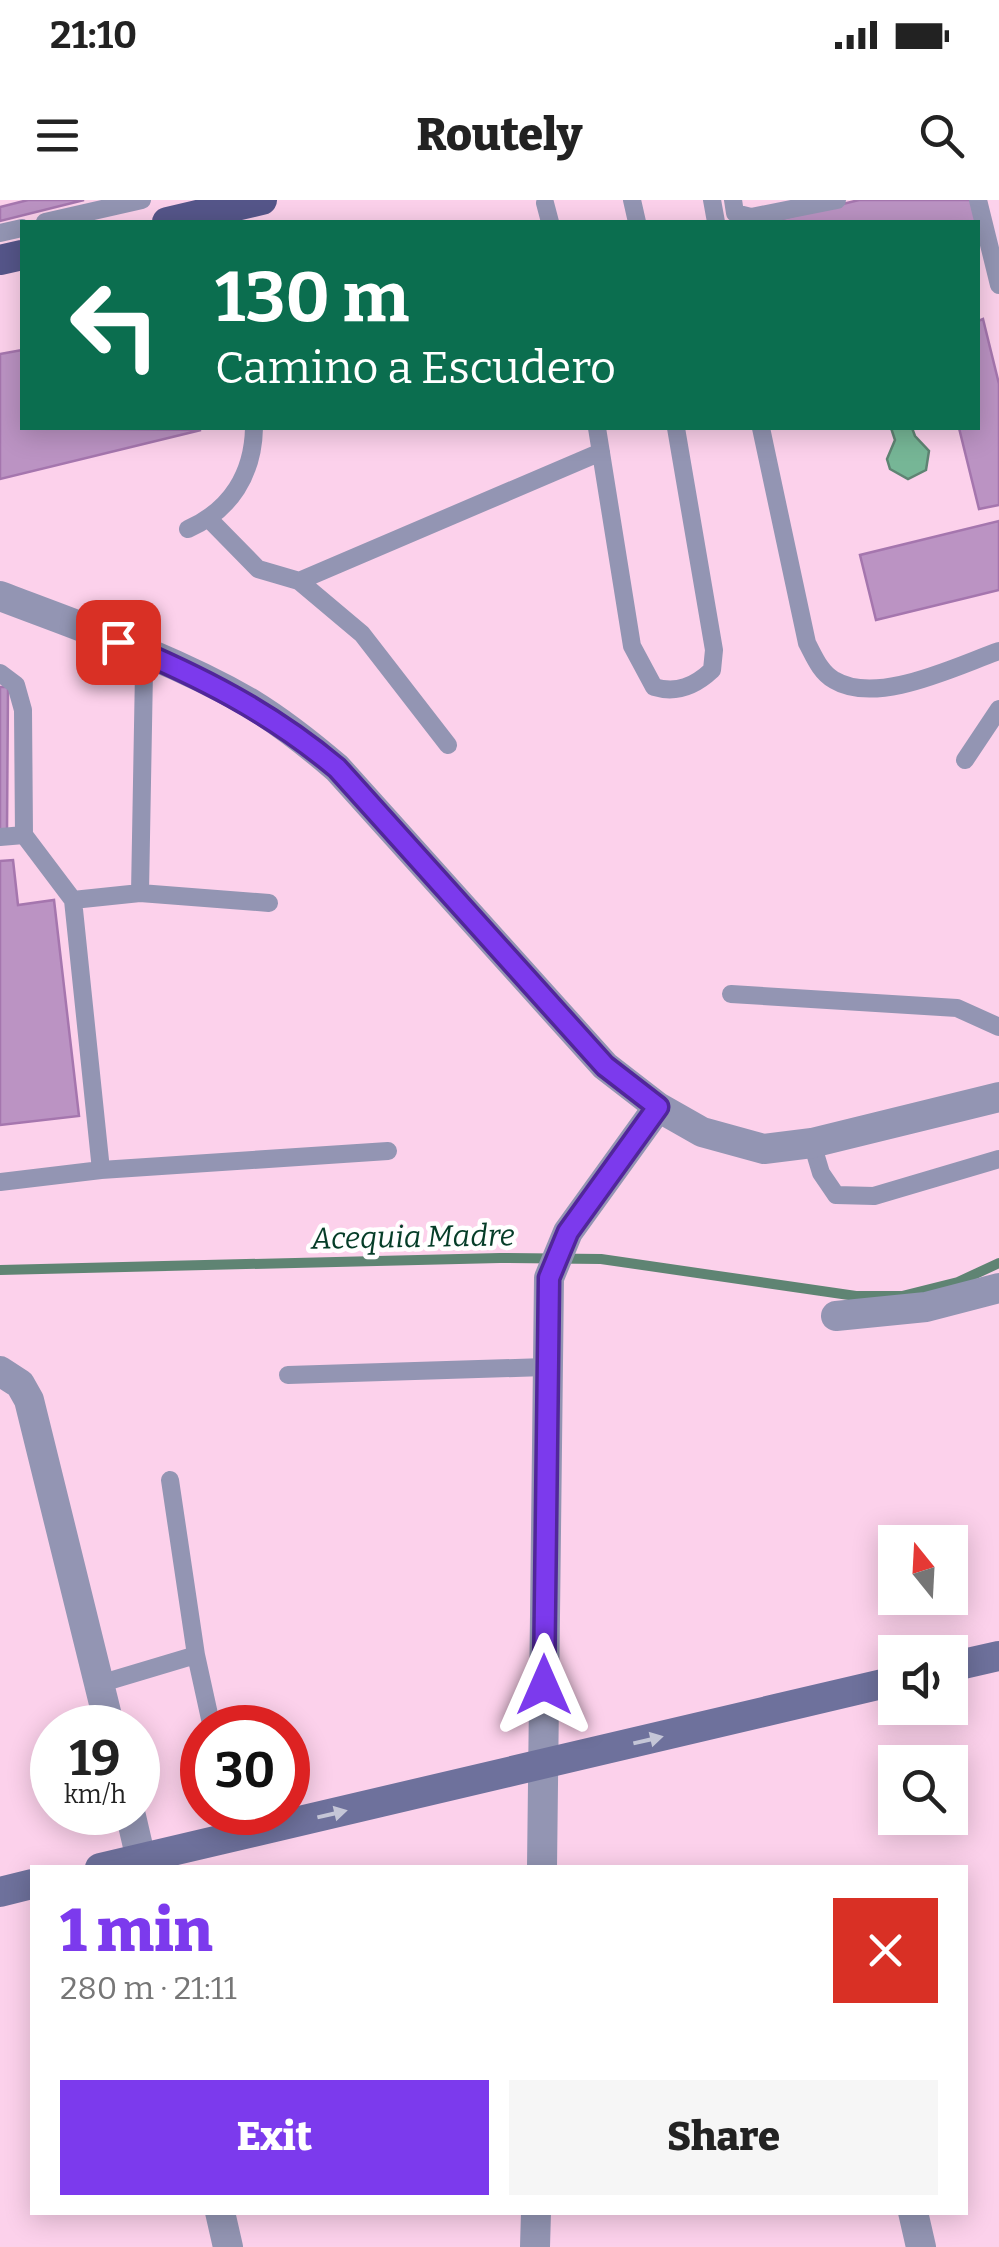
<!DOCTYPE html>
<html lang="en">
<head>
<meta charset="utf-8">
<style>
  :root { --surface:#fff; --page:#f6f6f6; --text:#222; --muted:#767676; --accent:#7c3aed }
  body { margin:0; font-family:Bitter,serif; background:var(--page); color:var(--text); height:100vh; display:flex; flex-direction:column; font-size:38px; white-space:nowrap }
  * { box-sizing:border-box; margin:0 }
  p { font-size:32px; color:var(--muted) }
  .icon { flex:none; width:55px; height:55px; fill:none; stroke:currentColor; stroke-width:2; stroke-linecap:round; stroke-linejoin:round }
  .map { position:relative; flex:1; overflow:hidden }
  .side { position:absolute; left:30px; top:1665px; width:938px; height:350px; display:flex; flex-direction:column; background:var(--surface); border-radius:0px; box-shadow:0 5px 25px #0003 }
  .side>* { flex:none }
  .guide { position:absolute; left:20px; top:20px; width:960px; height:210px; border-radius:0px; box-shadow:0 5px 25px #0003; background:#0b6e4f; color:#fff; overflow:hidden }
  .needle { width:65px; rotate:342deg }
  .tools { position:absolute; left:878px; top:1325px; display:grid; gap:20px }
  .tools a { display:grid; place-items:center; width:90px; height:90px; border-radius:0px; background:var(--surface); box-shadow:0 5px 25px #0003; font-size:50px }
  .speed { position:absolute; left:30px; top:1505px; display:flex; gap:20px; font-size:50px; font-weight:700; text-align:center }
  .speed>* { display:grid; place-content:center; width:130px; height:130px; border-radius:50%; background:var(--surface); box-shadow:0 5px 25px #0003; line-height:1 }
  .speed small { font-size:25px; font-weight:400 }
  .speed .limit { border:15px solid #d22; background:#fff; color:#111 }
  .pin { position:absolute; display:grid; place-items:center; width:85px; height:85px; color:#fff; margin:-42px; border-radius:20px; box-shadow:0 5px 15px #0006 }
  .me { position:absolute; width:110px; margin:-55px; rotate:0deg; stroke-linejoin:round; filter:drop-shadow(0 0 8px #0008) }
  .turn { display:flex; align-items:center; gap:35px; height:210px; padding:0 30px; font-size:45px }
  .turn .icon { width:130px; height:130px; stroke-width:2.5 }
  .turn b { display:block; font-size:70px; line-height:85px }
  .round { display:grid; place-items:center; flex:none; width:105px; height:105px; border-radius:0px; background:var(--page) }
  .summary { display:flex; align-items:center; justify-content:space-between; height:170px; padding:0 30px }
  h1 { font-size:60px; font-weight:800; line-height:75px; color:var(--accent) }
  .cta { display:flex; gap:20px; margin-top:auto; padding:20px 30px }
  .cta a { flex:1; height:115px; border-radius:0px; background:var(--accent); color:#fff; font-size:40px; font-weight:800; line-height:115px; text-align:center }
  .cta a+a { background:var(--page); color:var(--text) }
  .status { display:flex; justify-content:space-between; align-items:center; height:70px; padding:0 50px; background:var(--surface); direction:ltr }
  .status svg { height:28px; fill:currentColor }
  header { display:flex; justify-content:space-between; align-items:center; height:130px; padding:0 30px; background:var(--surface); font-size:45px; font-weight:800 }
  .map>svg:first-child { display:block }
</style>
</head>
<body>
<div class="status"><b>21:10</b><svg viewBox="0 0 49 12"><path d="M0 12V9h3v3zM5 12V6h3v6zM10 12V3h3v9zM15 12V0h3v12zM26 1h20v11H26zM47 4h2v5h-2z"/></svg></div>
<header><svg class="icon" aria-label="menu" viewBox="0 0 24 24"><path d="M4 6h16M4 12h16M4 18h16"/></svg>Routely<svg class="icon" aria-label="search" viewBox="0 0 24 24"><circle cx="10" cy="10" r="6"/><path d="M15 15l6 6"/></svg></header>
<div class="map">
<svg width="999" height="2047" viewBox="0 0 999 2047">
  <rect width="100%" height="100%" fill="#fcd1eb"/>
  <!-- water -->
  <path fill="#76b696" stroke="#5f8473" stroke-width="2.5" d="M891,228H912L915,236L929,251L926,270L908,279L890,269L887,259L895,240Z"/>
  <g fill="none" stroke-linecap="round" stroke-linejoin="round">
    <!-- stream -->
    <path stroke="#5f8473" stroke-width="10" d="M0,1070L500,1058L601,1059L856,1096H902L958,1082L999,1063"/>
  </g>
  <!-- building -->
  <path fill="#bb93c3" stroke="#a576ae" stroke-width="2.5" d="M28,0H84L0,21V7Z
    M859,0H975L985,41L978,42V22H769Z
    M983,119L999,184V305L979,309L959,228H978V121Z
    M22,150V228L201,230L0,279V154Z
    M999,321V390L876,420L860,355Z
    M0,487H8L7,630H0Z
    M13,660L18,705L54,700L79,916L0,925V661Z"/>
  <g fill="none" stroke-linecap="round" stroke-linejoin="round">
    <!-- lane -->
    <path stroke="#9395b3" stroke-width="18" d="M632,0L637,22
      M712,0L716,22
      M733,0L735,13L751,17L837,0
      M978,0L999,85
      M545,3L550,22
      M45,22L142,0
      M0,33L22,28
      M597,228L632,446L654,487C677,494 695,486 712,470L714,450L676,228
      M761,228L807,443C814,456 820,472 834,480C877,506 956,466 999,451
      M209,319L258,369L299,381L362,434L448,545
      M188,329C231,310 253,274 254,228
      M299,381L601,252
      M0,473L16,485L23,510L24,635
      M965,560L999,509
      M0,637L24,635L73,700L101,970
      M140,693L144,471L151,456
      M73,700L140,693L269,703
      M731,794L957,808L999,827
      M812,943L821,973L836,995L874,996L999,959
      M0,982L101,970L388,951
      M288,1175L545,1167
      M196,1455L212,1528
      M99,1484L196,1455L170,1280"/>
    <!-- street -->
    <path stroke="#9395b3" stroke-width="30" d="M0,396C84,428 172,458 250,503C281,522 309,544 337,568L605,866L658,907L702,932L764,949L812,943L999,897
      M836,1116L926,1107L999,1088
      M0,1171L20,1184L29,1200L110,1528
      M130,1612L143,1668
      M542,1668L549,1078L568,1032L658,907
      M220,2012L228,2047
      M913,2012L921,2047
      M535,2047L536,2012"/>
    <!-- secondary -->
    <path stroke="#6e719c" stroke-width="30" d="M950,1467L999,1456
      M100,1668L895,1481
      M0,1692L32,1684"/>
    <!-- primary -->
    <path stroke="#55568a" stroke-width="30" d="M167,22L262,0
      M0,60L22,55"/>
  </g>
  <!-- one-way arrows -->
  <defs><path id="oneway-solid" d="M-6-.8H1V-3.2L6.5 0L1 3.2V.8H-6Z" transform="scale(2.5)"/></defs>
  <g fill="#c5c6d7">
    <use href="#oneway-solid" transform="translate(648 1540) rotate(-13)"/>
    <use href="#oneway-solid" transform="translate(332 1614) rotate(-13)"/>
  </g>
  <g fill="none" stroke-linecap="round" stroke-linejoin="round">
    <defs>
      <path id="route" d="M118,442C199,476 269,511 337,568L605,866L658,907L568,1032L549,1078L544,1485"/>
    </defs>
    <!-- route casing -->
    <use href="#route" stroke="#51269a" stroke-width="25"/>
    <!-- route -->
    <use href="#route" stroke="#7c3aed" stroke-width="18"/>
  </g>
  <g text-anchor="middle" stroke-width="9" stroke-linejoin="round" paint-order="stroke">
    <!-- water labels -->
    <g font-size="30" font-style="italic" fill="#053d28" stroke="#fff">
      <text transform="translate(413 1037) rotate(-1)" y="10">Acequia Madre</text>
    </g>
  </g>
</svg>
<div class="tools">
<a><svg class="needle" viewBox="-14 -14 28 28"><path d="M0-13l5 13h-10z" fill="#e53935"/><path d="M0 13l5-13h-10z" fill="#767676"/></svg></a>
<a><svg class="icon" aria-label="sound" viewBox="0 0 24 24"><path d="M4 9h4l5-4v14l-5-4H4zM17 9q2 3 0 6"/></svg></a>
<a><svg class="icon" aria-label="search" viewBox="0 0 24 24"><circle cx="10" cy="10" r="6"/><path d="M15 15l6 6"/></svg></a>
</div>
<div class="speed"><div>19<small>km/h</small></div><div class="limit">30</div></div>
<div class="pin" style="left:118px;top:442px;background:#d93025"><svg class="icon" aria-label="arrive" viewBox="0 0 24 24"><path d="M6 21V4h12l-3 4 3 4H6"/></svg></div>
<svg class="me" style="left:544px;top:1485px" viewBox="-20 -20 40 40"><path d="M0-17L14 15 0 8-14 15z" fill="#7c3aed" stroke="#fff" stroke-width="4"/></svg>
<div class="guide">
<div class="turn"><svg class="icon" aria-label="left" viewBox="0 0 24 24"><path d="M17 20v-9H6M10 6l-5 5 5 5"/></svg><div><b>130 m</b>Camino a Escudero</div></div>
</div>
<section class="side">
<div class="summary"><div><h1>1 min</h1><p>280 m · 21:11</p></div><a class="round" style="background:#d93025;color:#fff"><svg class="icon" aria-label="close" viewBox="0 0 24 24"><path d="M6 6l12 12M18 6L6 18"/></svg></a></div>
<div class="cta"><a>Exit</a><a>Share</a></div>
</section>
</div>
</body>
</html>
